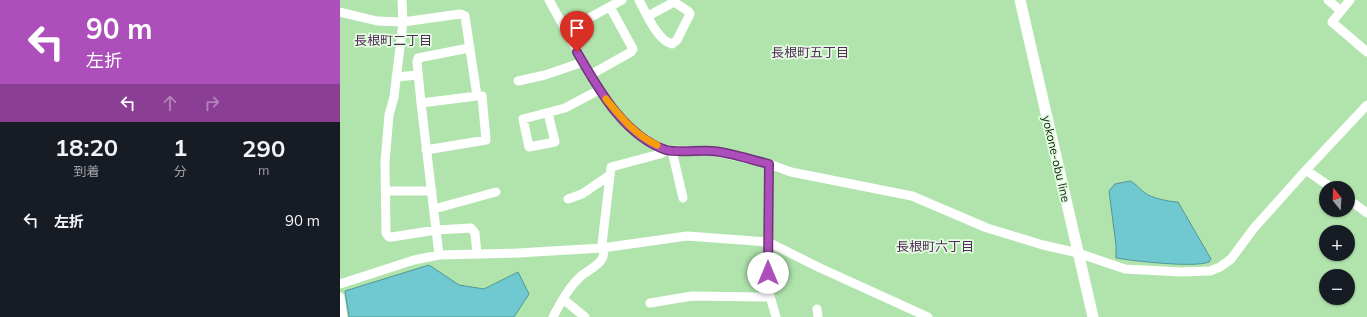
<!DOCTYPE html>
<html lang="ja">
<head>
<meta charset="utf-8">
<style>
  :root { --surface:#171b24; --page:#242831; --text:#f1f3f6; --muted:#9ea1a6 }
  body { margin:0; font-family:Mulish,"Noto Sans JP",sans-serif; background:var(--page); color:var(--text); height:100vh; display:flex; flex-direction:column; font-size:15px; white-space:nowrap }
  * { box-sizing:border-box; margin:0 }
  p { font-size:13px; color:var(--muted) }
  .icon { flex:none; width:22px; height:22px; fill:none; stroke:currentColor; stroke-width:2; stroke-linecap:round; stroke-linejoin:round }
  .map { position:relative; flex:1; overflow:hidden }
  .drawer { display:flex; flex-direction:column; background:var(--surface); width:340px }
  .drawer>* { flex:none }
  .hud { background:#ad4fba; color:#fff; overflow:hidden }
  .needle { width:26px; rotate:342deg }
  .tools { position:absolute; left:979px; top:181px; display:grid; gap:8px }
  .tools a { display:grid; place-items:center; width:36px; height:36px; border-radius:50%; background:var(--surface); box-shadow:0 1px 3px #0004; font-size:20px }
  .pin { position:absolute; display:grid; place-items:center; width:34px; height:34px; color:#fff; margin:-41px -17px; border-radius:50% 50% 50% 0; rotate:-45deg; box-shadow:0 0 4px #0007 }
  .pin .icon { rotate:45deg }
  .me { position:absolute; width:44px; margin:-22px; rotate:0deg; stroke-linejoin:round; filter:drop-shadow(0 0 3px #0008) }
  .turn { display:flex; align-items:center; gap:14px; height:84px; padding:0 20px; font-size:18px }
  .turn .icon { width:52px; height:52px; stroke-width:2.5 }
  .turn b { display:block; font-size:28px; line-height:34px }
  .lanes { display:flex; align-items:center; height:38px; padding:0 20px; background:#0003; justify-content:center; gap:20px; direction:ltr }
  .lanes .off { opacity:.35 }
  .eta { display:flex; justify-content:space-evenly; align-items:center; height:68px; text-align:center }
  .eta b { font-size:24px; font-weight:700; line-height:28px }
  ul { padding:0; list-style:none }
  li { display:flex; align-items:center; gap:12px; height:60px; padding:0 20px }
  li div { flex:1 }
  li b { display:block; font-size:15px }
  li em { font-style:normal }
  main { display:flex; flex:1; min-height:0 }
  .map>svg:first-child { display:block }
</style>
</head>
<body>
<main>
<section class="drawer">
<div class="hud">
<div class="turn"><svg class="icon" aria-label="left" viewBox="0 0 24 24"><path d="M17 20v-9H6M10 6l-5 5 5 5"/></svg><div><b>90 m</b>左折</div></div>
<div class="lanes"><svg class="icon" aria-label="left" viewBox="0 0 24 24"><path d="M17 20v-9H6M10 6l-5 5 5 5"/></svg><svg class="icon off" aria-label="ahead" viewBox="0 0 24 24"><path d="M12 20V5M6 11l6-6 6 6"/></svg><svg class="icon off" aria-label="right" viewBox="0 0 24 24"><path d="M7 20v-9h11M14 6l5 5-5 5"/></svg></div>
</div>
<div class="eta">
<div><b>18:20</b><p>到着</p></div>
<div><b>1</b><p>分</p></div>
<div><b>290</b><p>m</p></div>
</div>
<ul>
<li><svg class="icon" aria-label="left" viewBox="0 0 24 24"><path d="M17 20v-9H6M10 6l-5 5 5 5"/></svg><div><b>左折</b></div><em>90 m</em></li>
</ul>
</section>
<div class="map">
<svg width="1027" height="317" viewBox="0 0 1027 317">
  <rect width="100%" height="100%" fill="#b0e4ac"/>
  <!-- water -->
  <path fill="#70c9d0" stroke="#529695" d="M790,181C797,184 799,189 805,193C811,198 830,202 838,202L871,259L869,262C854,268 794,261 776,258V245L769,191L775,184Z
    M89,265L119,285L144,289L178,272L189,294L174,317H9L5,291Z"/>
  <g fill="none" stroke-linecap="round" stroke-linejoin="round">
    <!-- minor -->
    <path stroke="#fff" stroke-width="9" d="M62,0L63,22L54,97L49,115L45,162L46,233L49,237H52L96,230L131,228L135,233L137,254
      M209,0L259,90L280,117L293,130L310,142L327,150L373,151L429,164L451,172L572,196L647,228L703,245L738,253L785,269L841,272L870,271L880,267L891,259L914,228L966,170L1027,105
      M299,0C306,13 317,40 332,44L337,40L350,14L348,11L334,2L308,16
      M988,0L1001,11
      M1010,0L992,22L1027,52
      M0,12L37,21L63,22L120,14L125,16L137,96L81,103L77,62L78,58L129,48
      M225,31L282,0
      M250,75L291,52L293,49L270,7
      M56,77L78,75
      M178,81L205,75L243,62
      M81,103L99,255
      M208,113L215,142L189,147L183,119L225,108L259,90
      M86,150L146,140L142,96H137
      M332,151L343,198
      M429,164L428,289L436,317
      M966,170L992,188
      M46,191H92
      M228,199L242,194L270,175
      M1008,199L1027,213
      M94,209L156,192
      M0,284L74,260L99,255L178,253L262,248L347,236L428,242L478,267L588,317
      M0,297L3,317
      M223,299L245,317
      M310,303L352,296L430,297
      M477,309L478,317
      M213,317C221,302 228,288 241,276C247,271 258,266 262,259C265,255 263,248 262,244L271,167L320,154L327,150"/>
    <!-- major -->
    <path stroke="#fff" stroke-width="11" d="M680,0L753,317"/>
  </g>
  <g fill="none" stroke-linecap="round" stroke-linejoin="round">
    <defs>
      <path id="route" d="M237,52C258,88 283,135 326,150C337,153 359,150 372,151C388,152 412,160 429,164L428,273"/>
    </defs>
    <!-- route casing -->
    <use href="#route" stroke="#703379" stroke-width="10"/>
    <!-- route -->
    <use href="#route" stroke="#ad4fba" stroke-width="7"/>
    <!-- slow -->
    <path stroke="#f59e0b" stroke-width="7" d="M266,99C281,117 295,135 317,145"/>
  </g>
  <g text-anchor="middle" stroke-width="3.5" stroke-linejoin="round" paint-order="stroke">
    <!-- street labels -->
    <g font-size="12" fill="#0c1f0b" stroke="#e3fde0">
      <text transform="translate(716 159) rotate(77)" y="4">yokone-obu line</text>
    </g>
    <!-- neighbourhood labels -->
    <g font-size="13" fill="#572a5d" stroke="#e3fde0">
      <text x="53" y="45">長根町二丁目</text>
      <text x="470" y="57">長根町五丁目</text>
      <text x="595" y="251">長根町六丁目</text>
    </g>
  </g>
</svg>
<div class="tools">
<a><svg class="needle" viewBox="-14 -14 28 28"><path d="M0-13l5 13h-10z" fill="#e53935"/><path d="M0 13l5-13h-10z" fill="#9ea1a6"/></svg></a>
<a>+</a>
<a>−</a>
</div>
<div class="pin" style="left:237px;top:52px;background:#d93025"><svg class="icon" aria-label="arrive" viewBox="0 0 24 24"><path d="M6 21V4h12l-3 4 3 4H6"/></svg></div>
<svg class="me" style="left:428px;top:273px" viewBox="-20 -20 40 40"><circle r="19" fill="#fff"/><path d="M0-13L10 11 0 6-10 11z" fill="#ad4fba"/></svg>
</div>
</main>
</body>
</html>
